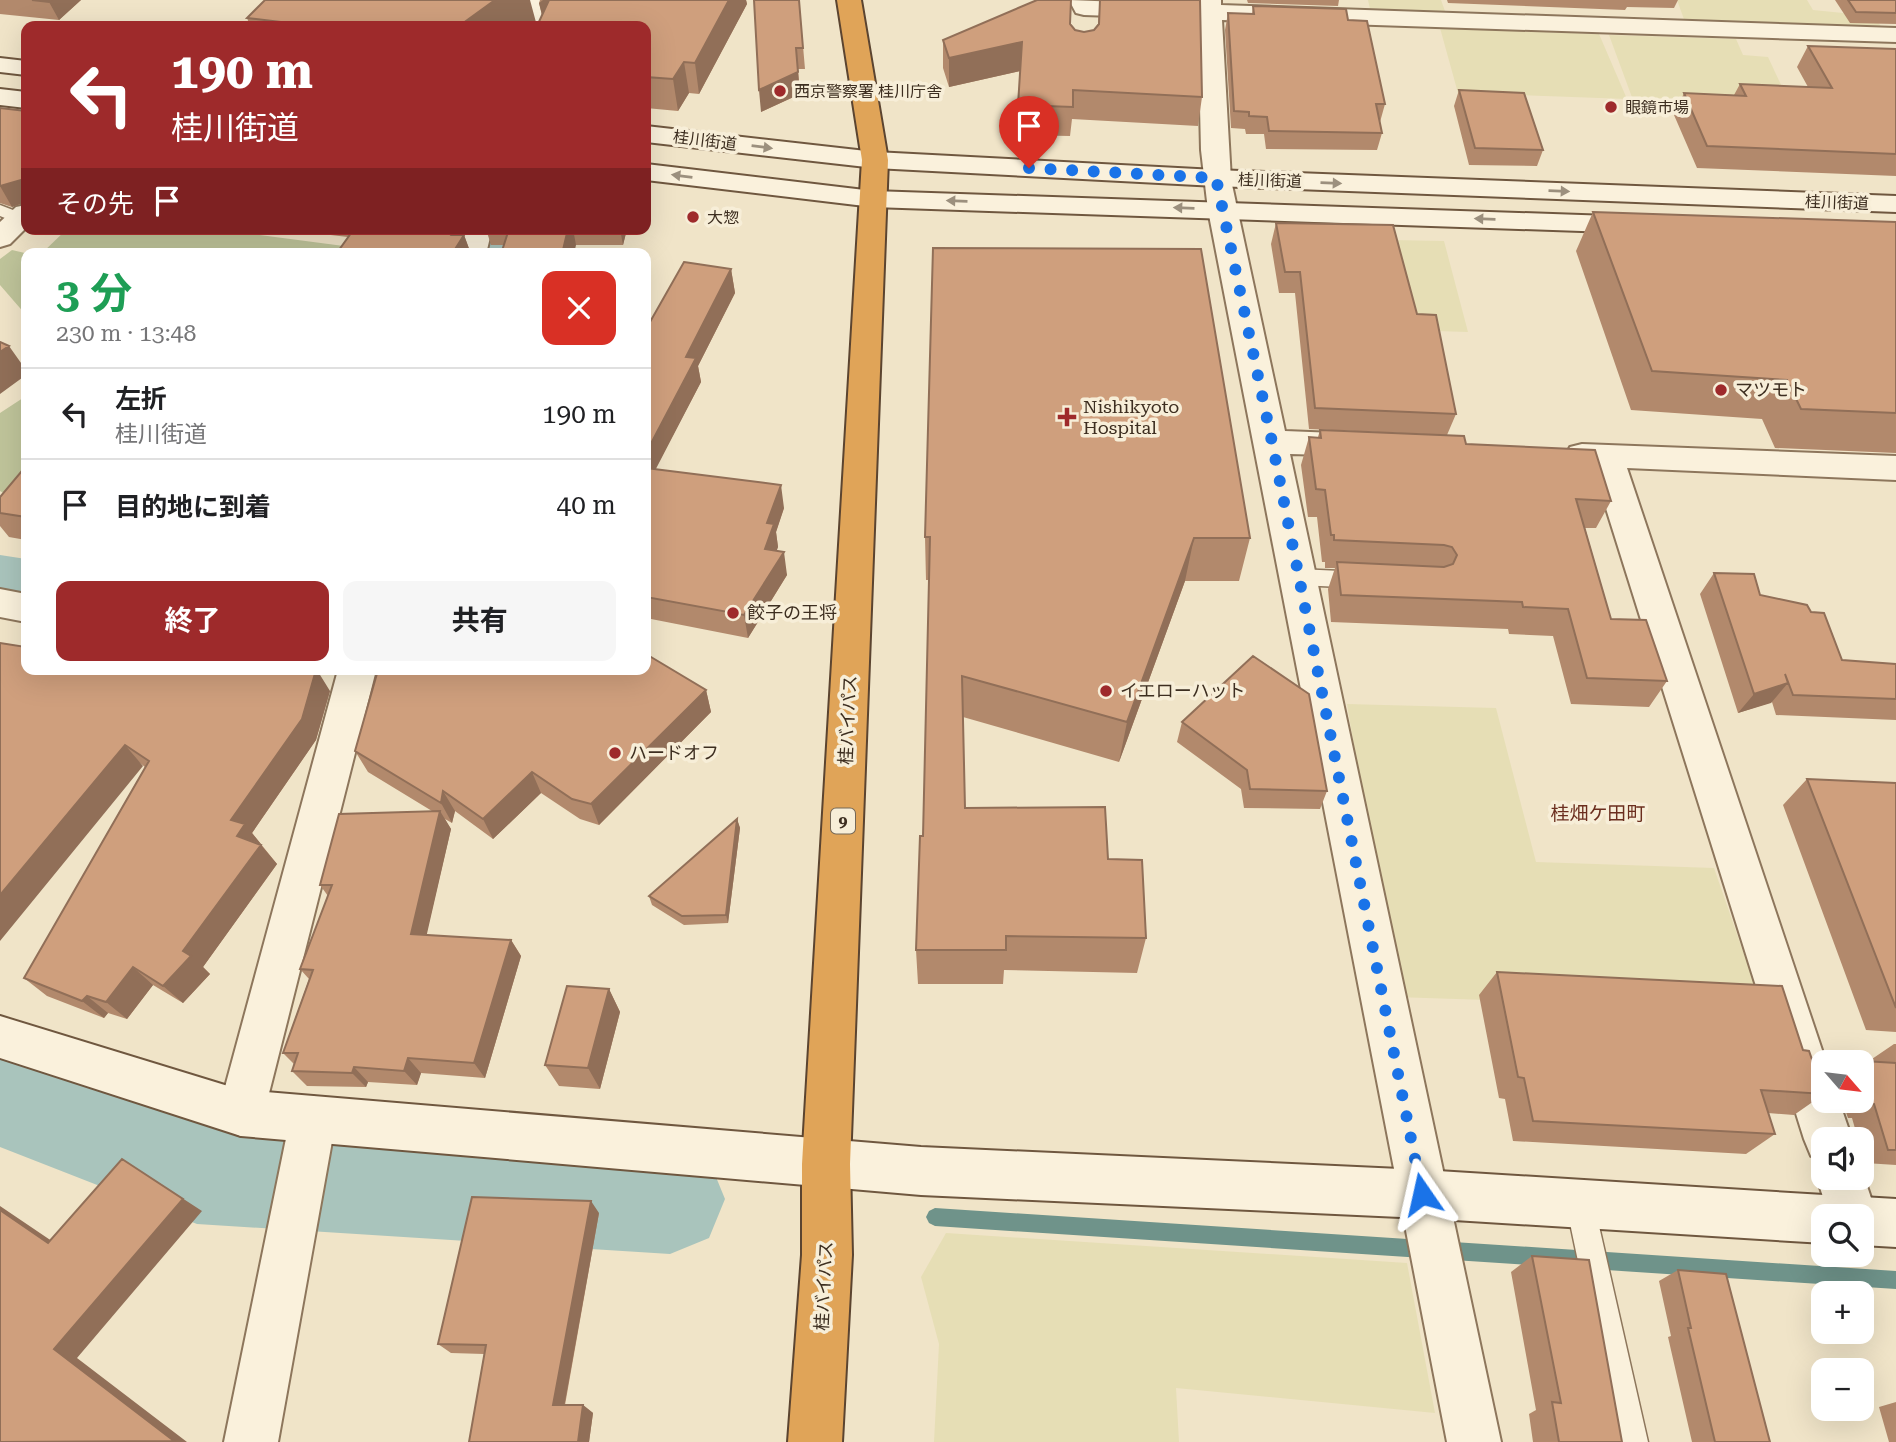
<!DOCTYPE html>
<html lang="ja">
<head>
<meta charset="utf-8">
<style>
  :root { --surface:#fff; --page:#f6f6f6; --text:#202124; --muted:#757577; --line:#e0e0e0; --accent:#9e2a2b }
  body { margin:0; font-family:"Roboto Serif","Noto Sans JP",serif; background:var(--page); color:var(--text); height:100vh; display:flex; flex-direction:column; font-size:26px; white-space:nowrap }
  * { box-sizing:border-box; margin:0 }
  p { font-size:23px; color:var(--muted) }
  .icon { flex:none; width:38px; height:38px; fill:none; stroke:currentColor; stroke-width:2; stroke-linecap:round; stroke-linejoin:round }
  .map { position:relative; flex:1; overflow:hidden }
  .drawer { position:absolute; left:21px; top:248px; width:630px; height:427px; display:flex; flex-direction:column; background:var(--surface); border-radius:14px; box-shadow:0 7px 28px #0002 }
  .drawer>* { flex:none }
  .banner { position:absolute; left:21px; top:21px; width:630px; height:214px; border-radius:14px; box-shadow:0 7px 28px #0002; background:#9e2a2b; color:#fff; overflow:hidden }
  .needle { width:46px; rotate:118deg }
  .buttons { position:absolute; left:1811px; top:1050px; display:grid; gap:14px }
  .buttons a { display:grid; place-items:center; width:63px; height:63px; border-radius:14px; background:var(--surface); box-shadow:0 7px 28px #0002; font-size:35px }
  .pin { position:absolute; display:grid; place-items:center; width:60px; height:60px; color:#fff; margin:-72px -30px; border-radius:50% 50% 50% 0; rotate:-45deg; box-shadow:0 0 7px #0007 }
  .pin .icon { rotate:45deg }
  .me { position:absolute; width:77px; margin:-38px; rotate:349deg; stroke-linejoin:round; filter:drop-shadow(0 0 5px #0008) }
  .turn { display:flex; align-items:center; gap:24px; height:147px; padding:0 35px; font-size:32px }
  .turn .icon { width:91px; height:91px; stroke-width:2.5 }
  .turn b { display:block; font-size:49px; line-height:60px }
  .then { display:flex; align-items:center; height:66px; padding:0 35px; background:#0003; gap:14px; font-size:26px }
  .round { display:grid; place-items:center; flex:none; width:74px; height:74px; border-radius:14px; background:var(--page) }
  .head { display:flex; align-items:center; justify-content:space-between; height:119px; padding:0 35px }
  h1 { font-size:42px; font-weight:700; line-height:52px; color:#1e9e55 }
  .button { display:flex; gap:14px; margin-top:auto; padding:14px 35px }
  .button a { flex:1; height:80px; border-radius:14px; background:var(--accent); color:#fff; font-size:28px; font-weight:700; line-height:80px; text-align:center }
  .button a+a { background:var(--page); color:var(--text) }
  ul { padding:0; list-style:none }
  li { display:flex; align-items:center; gap:21px; height:91px; padding:0 35px; border-top:2px solid var(--line) }
  li div { flex:1 }
  li b { display:block; font-size:26px }
  li em { font-style:normal }
  .map>svg:first-child { display:block }
</style>
</head>
<body>
<div class="map">
<svg width="1896" height="1442" viewBox="0 0 1896 1442">
  <rect width="100%" height="100%" fill="#f0e4c8"/>
  <!-- farmland -->
  <path fill="#e6deb5" d="M1368,0H1441L1446,14L1371,13Z
    M1677,0H1807L1813,10L1873,16L1883,29L1685,22Z
    M1440,28L1599,34L1627,99L1458,93Z
    M1609,35L1736,39L1743,55L1768,57L1790,104L1633,100Z
    M1390,240L1444,241L1468,332L1370,329Z
    M1347,704L1496,708L1536,862L1714,868L1763,1009L1395,997Z
    M946,1233L1407,1263L1435,1413L1176,1388L1179,1442H934L939,1344L921,1277Z"/>
  <!-- cemetery -->
  <path fill="#bfc49a" d="M67,229H215L359,248L354,254H41Z
    M12,250L29,254H26V315L0,285V259Z
    M26,396V493L15,500L0,491V413Z"/>
  <g fill="none" stroke-linecap="round" stroke-linejoin="round">
    <!-- stream -->
    <path fill="#6f938a" fill-rule="evenodd" d="M935,1208L1896,1271V1289L935,1226L929,1223L926,1217L929,1211Z"/>
    <!-- river -->
    <path fill="#a9c4bc" fill-rule="evenodd" d="M471,229H535L530,254H464Z
      M0,555L26,559V619L0,615Z
      M0,1045L197,1116L670,1144L709,1160L725,1199L709,1238L670,1254L197,1224L0,1147Z"/>
    <defs>
      <path id="lane" d="M0,205L26,215V222L20,224L0,216Z
        M1298,569L1363,572L1370,574L1374,580L1370,586L1363,588L1298,585L1291,583L1288,577L1291,571Z
        M1580,1190L1590,1194L1594,1204L1648,1442H1616L1566,1204L1570,1194Z"/>
      <path id="street" d="M523,0H547L541,26H517Z
        M1069,0L1198,5L1197,0H1221V5L1896,28V42L1222,20L1231,180L1285,431L1361,434L1373,437L1377,445L1373,453L1361,456L1290,454L1501,1442H1447L1208,210L1201,150L1198,19L1084,15L1076,13Z
        M26,205V228L10,244L0,247V222L16,207Z
        M464,229H492L486,254H458Z
        M1582,444L1896,456V480L1627,468L1826,1062H1824V1101H1839L1852,1139H1824V1161L1811,1156L1804,1139L1593,467L1570,463L1566,455L1570,447Z
        M0,589L26,594V622L0,617Z
        M338,670H376L264,1113L257,1129L241,1136L225,1129L218,1113Z
        M313,1096L330,1103L336,1119L278,1442H224L290,1119L296,1103Z
        M1824,1162V1178H1862V1171L1877,1216L1870,1233L1862,1237V1216H1829L1817,1178Z"/>
      <path id="secondary" d="M0,58L26,61V75L0,72Z
        M0,89L26,92V108L0,105Z
        M646,126L875,152L1216,170L1896,196V212L1216,186L875,168L646,142Z
        M646,164L873,191L1639,217L1649,219L1653,225L1649,231L1639,233L873,207L646,180Z
        M0,1016L241,1090L921,1147L1422,1170L1824,1195L1841,1202L1843,1207L1845,1204L1862,1197L1896,1199V1247L1862,1245V1216H1824V1243L1422,1218L921,1195L241,1136L0,1058Z"/>
      <path id="highway" d="M837,0H861L888,160L850,1164L852,1255L842,1442H788L802,1255V1164L862,160Z"/>
    </defs>
    <!-- lane casing -->
    <use href="#lane" stroke="#8d765c" stroke-width="3"/>
    <!-- street casing -->
    <use href="#street" stroke="#8d765c" stroke-width="4"/>
    <!-- secondary casing -->
    <use href="#secondary" stroke="#6f573f" stroke-width="4"/>
    <!-- highway casing -->
    <use href="#highway" stroke="#5b4430" stroke-width="4"/>
    <!-- lane -->
    <use href="#lane" fill="#faf1dc" fill-rule="evenodd"/>
    <!-- street -->
    <use href="#street" fill="#faf1dc" fill-rule="evenodd"/>
    <!-- secondary -->
    <use href="#secondary" fill="#faf1dc" fill-rule="evenodd"/>
    <!-- highway -->
    <use href="#highway" fill="#e0a458" fill-rule="evenodd"/>
  </g>
  <!-- wall -->
  <path fill="#b2896c" d="M0,0H81L59,20L0,14Z
    M540,0H746L747,4L699,94L689,93L678,111L646,108V26L542,15L539,3Z
    M799,0L805,69H798L800,94L761,112Z
    M1100,0L1202,97L1198,126L1072,119L1070,136L1016,135L1020,71L949,87L943,68V40L1070,24L1075,30L1084,32L1094,30L1098,24Z
    M1247,0H1339L1338,6L1248,3Z
    M1447,0H1678L1674,8L1627,7L1625,10L1448,3Z
    M1835,0H1896V24L1850,23Z
    M1253,6L1348,20L1385,104L1380,122L1382,133L1377,150L1266,149L1264,134H1246L1245,129L1231,128L1225,30L1228,13L1252,14Z
    M247,18L537,26H250Z
    M1808,46L1896,49V176L1697,168L1674,115L1684,93L1734,95L1740,84L1808,87L1797,67Z
    M1459,90L1543,150L1537,166L1469,165L1454,106Z
    M0,108L26,111V202L12,207L0,203Z
    M1593,212L1896,222V453L1775,448L1762,419L1631,410L1576,251Z
    M1276,223L1417,314L1456,414L1447,435L1309,429L1295,293H1279L1271,244Z
    M279,229H461L460,235H464L471,254H340L339,250L348,237Z
    M486,229H627L623,245H491Z
    M731,269L735,293L698,366L701,382L655,469L784,508L776,532L778,547L776,551L787,575L748,638L646,618V329Z
    M1320,430L1466,444L1611,501L1596,528H1585L1611,619L1667,681L1649,707L1571,704L1553,636L1509,634L1508,629L1331,622L1328,589L1335,568H1325V562H1322L1317,517H1308L1301,465L1309,437H1318Z
    M26,466V540L9,537L0,526V497Z
    M925,537L1250,538L1239,581H1185L1119,762L963,717L965,808L1108,859L1146,938L1137,973L1004,970L1003,984H918L916,950L923,836L929,580H926Z
    M1714,573L1760,595L1842,660L1896,664V720L1776,715L1772,702L1738,713L1700,594Z
    M26,670L330,691L316,740L252,833L277,864L203,967L210,974L183,1003L153,985L127,1019L108,1013L104,1018L47,996L24,978L145,767Z
    M706,690L711,712L599,825L580,819L541,793L493,839L455,811L452,823L445,819L451,829L426,935L511,940L521,956L485,1078L421,1073L417,1085L368,1082L366,1087L307,1086L292,1071L294,1064L283,1053L309,979L300,969L328,896L320,885L432,811L368,772L355,751Z
    M1182,722L1327,791L1320,809L1244,808L1241,789L1177,742Z
    M1807,779L1896,783V1032L1866,1030L1783,805Z
    M737,819L740,828L728,923L684,925L652,905L649,896Z
    M1497,972L1803,1050L1824,1094L1794,1115L1768,1113L1775,1134L1746,1154L1513,1141L1505,1099L1499,1098L1479,995Z
    M609,989L620,1012L600,1089L559,1086L545,1065Z
    M1894,1044H1896V1165L1865,1163L1862,1152V1139H1858L1852,1118H1848L1842,1101H1862V1062H1845L1848,1060L1873,1062L1872,1059Z
    M599,1213L565,1405H583L593,1413L589,1442H469L484,1354L451,1353L438,1344Z
    M1532,1256L1622,1442H1533L1529,1414L1536,1410L1511,1272Z
    M1678,1270L1770,1442H1692L1668,1337L1671,1336L1659,1281Z
    M1896,1402V1442H1889L1879,1407Z"/>
  <!-- shaded-wall -->
  <path fill="#916f58" d="M51,0H81L59,20L49,2Z
    M495,0H530L537,26H459Z
    M543,0H666L544,23L539,3Z
    M729,0H746L747,4L699,94L695,63Z
    M1022,42L1020,71L949,87V58Z
    M684,62L689,93L678,111L673,79Z
    M798,72L800,94L761,112L759,90Z
    M21,180L26,189V202L12,207L0,186Z
    M449,229H461L457,246L464,235L471,254H452L448,232Z
    M568,229H573L576,245L574,254H562Z
    M620,229H627L623,245Z
    M731,269L735,293L698,366L701,382L646,488V453L686,357Z
    M9,346L26,370V375L0,394V352Z
    M781,485L784,508L776,532L778,547L769,572L765,549L767,523Z
    M1194,538L1185,581L1119,762L1127,722Z
    M784,552L787,575L748,638L744,615Z
    M317,670L330,691L316,740L252,833L261,844L237,836L231,820Z
    M1788,683L1771,703L1738,713L1754,694Z
    M706,690L711,712L599,825L591,804Z
    M125,745L143,766L0,941V895Z
    M532,772L541,793L493,839L483,819Z
    M443,791L455,811L452,823L441,803Z
    M440,811L451,829L423,951L411,934Z
    M737,819L740,828L728,923L726,915Z
    M261,845L277,864L203,967L210,974L183,1003L163,986L183,951Z
    M511,940L521,956L485,1078L474,1063Z
    M133,967L153,985L127,1019L106,1002Z
    M609,989L620,1012L600,1089L588,1068Z
    M87,996L108,1013L104,1018L82,1001Z
    M408,1058L421,1073L417,1085L404,1071Z
    M354,1067L368,1082L366,1087L352,1073Z
    M122,1159L202,1211L77,1358L187,1442H174L54,1349Z
    M591,1201L599,1213L563,1413L553,1405Z
    M0,1206L71,1254L48,1243L0,1210Z
    M583,1405L593,1413L589,1442H578Z"/>
  <!-- building -->
  <path fill="#cf9f7d" stroke="#916f58" stroke-width="2" d="M32,0H51L49,2Z
    M265,0H495L459,26H314L247,18Z
    M549,0H729L695,63L684,62L673,79L646,77V26H537Z
    M754,0H799L803,48H796L798,72L759,90Z
    M1037,0H1071L1070,24L1075,30L1084,32L1094,30L1099,24L1100,0H1200L1202,97L1073,90V107L1018,105L1022,42L949,58L943,40Z
    M1848,0H1896V13L1856,12Z
    M1253,6L1346,9L1348,20L1367,21L1385,104H1376L1382,133L1269,131L1267,117L1249,116V112L1234,111L1228,13L1254,14Z
    M1808,46L1896,49V154L1707,146L1684,93L1746,96L1740,84L1832,88Z
    M1459,90L1524,93L1543,150L1475,148Z
    M0,108L26,111V180H21L0,186Z
    M1593,212L1896,222V413L1801,409L1787,380L1652,371Z
    M1276,223L1393,225L1417,314L1436,315L1456,414L1315,408L1300,272H1285Z
    M354,229H449L448,232L451,235H464L452,254H346L348,251L339,250Z
    M509,229H568L562,254H501Z
    M933,248L1201,249L1250,538H1194L1127,722L962,676L965,808L1105,807L1108,859L1142,860L1146,938L1006,936V950H916L920,836H923L930,537H925Z
    M684,262L731,269L686,357L696,358L646,453V329Z
    M0,342L9,346L0,352Z
    M1320,430L1464,436L1466,444L1595,450L1611,501L1576,499L1611,619L1646,620L1667,681L1587,678L1568,609L1523,607L1522,602L1341,595L1337,562L1444,567L1453,564L1457,555L1452,547L1444,545L1334,540V535H1331L1325,490L1316,489L1309,437L1321,438Z
    M26,466V517L0,513V497Z
    M646,468L781,485L767,523L774,524L765,549L784,552L744,615L646,597Z
    M1714,573L1754,574L1760,595L1807,605L1811,612L1824,613L1842,660L1896,664V699L1793,695L1785,674L1788,683L1754,694Z
    M0,643L26,647V670H316L302,719L231,820L245,824L237,836L261,845L183,951L191,956L163,986L133,967L106,1002L87,996L82,1001L24,978L149,761L125,745L0,895Z
    M646,654L706,690L591,804L572,799L532,772L483,819L443,791L441,803L355,751L378,670H646Z
    M1253,656L1309,694L1327,791L1250,789L1247,770L1182,722Z
    M1807,779L1896,783V1008Z
    M440,811L411,934L511,940L474,1063L408,1058L404,1071L354,1067L352,1073L292,1071L298,1053H283L313,970L300,969L332,885H320L339,814Z
    M737,819L726,915L682,916L649,896Z
    M1497,972L1782,986L1803,1050L1809,1051L1824,1094L1761,1090L1775,1134L1533,1121L1524,1078L1518,1077Z
    M567,986L609,989L588,1068L545,1065Z
    M1848,1060L1896,1063V1150H1888L1874,1104H1869L1863,1086H1862V1062H1848Z
    M122,1159L183,1199L54,1349L174,1441L0,1442V1210L48,1243Z
    M472,1197L591,1201L553,1405H583L578,1442H469L486,1345L438,1344Z
    M1532,1256L1589,1260L1622,1442H1559L1552,1402L1561,1403Z
    M1678,1270L1726,1274L1770,1442H1715L1688,1328H1691Z"/>
  <!-- one-way arrows -->
  <defs><path id="oneway-solid" d="M-6-.8H1V-3.2L6.5 0L1 3.2V.8H-6Z" transform="scale(1.75)"/></defs>
  <g fill="#9c907e">
    <use href="#oneway-solid" transform="translate(762 147) rotate(7)"/>
    <use href="#oneway-solid" transform="translate(682 176) rotate(-173)"/>
    <use href="#oneway-solid" transform="translate(1331 183) rotate(2)"/>
    <use href="#oneway-solid" transform="translate(1559 191) rotate(2)"/>
    <use href="#oneway-solid" transform="translate(957 201) rotate(-178)"/>
    <use href="#oneway-solid" transform="translate(1184 208) rotate(-178)"/>
    <use href="#oneway-solid" transform="translate(1485 219) rotate(-178)"/>
  </g>
  <g fill="none" stroke-linecap="round" stroke-linejoin="round">
    <!-- route -->
    <path stroke="#1a73e8" stroke-width="12" stroke-dasharray="0 21.6" d="M1029,168L1216,178L1272,442L1422,1194"/>
  </g>
  <!-- markers -->
  <g fill="#9e2a2b" stroke="#f7eed8" stroke-width="2.5">
    <circle cx="780" cy="91" r="7"/>
    <circle cx="1611" cy="107" r="7"/>
    <circle cx="693" cy="217" r="7"/>
    <circle cx="1721" cy="390" r="7"/>
    <path d="M1063.5 406.5h7v7h7v7h-7v7h-7v-7h-7v-7h7z"/>
    <circle cx="733" cy="613" r="7"/>
    <circle cx="1106" cy="691" r="7"/>
    <circle cx="615" cy="753" r="7"/>
  </g>
  <g text-anchor="middle" stroke-width="7" stroke-linejoin="round" paint-order="stroke">
    <!-- far-poi labels -->
    <g font-size="16" fill="#3d2e20" stroke="#f7eed8" text-anchor="start">
      <text x="794" y="97">西京警察署 桂川庁舎</text>
      <text x="1625" y="113">眼鏡市場</text>
      <text x="707" y="223">大惣</text>
    </g>
    <!-- far-street labels -->
    <g font-size="16" fill="#3d2e20" stroke="#f7eed8">
      <text transform="translate(705 140) rotate(7)" y="6">桂川街道</text>
      <text transform="translate(1270 180) rotate(2)" y="6">桂川街道</text>
      <text transform="translate(1837 202) rotate(2)" y="6">桂川街道</text>
    </g>
    <!-- shield labels -->
    <rect fill="#f7eed8" stroke="#756857" stroke-width="2" x="831" y="808.5" width="24" height="25" rx="5"/>
    <g font-size="16" font-weight="bold" fill="#3d2e20">
      <text x="843" y="827">9</text>
    </g>
    <!-- poi labels -->
    <g font-size="18" fill="#3d2e20" stroke="#f7eed8" text-anchor="start">
      <text x="1735" y="396">マツモト</text>
      <text x="1083" y="413">Nishikyoto<tspan x="1083" dy="21">Hospital</tspan></text>
      <text x="747" y="619">餃子の王将</text>
      <text x="1120" y="697">イエローハット</text>
      <text x="629" y="759">ハードオフ</text>
    </g>
    <!-- street labels -->
    <g font-size="18" fill="#3d2e20" stroke="#f7eed8">
      <text transform="translate(848 720) rotate(-87)" y="6">桂バイパス</text>
      <text transform="translate(824 1286) rotate(-87)" y="6">桂バイパス</text>
    </g>
    <!-- neighbourhood labels -->
    <g font-size="19" fill="#6b2e1e" stroke="#f7eed8">
      <text x="1598" y="820">桂畑ケ田町</text>
    </g>
  </g>
</svg>
<div class="buttons">
<a><svg class="needle" viewBox="-14 -14 28 28"><path d="M0-13l5 13h-10z" fill="#e53935"/><path d="M0 13l5-13h-10z" fill="#757577"/></svg></a>
<a><svg class="icon" aria-label="sound" viewBox="0 0 24 24"><path d="M4 9h4l5-4v14l-5-4H4zM17 9q2 3 0 6"/></svg></a>
<a><svg class="icon" aria-label="search" viewBox="0 0 24 24"><circle cx="10" cy="10" r="6"/><path d="M15 15l6 6"/></svg></a>
<a>+</a>
<a>−</a>
</div>
<div class="pin" style="left:1029px;top:168px;background:#d93025"><svg class="icon" aria-label="arrive" viewBox="0 0 24 24"><path d="M6 21V4h12l-3 4 3 4H6"/></svg></div>
<svg class="me" style="left:1422px;top:1194px" viewBox="-20 -20 40 40"><path d="M0-17L14 15 0 8-14 15z" fill="#1a73e8" stroke="#fff" stroke-width="4"/></svg>
<div class="banner">
<div class="turn"><svg class="icon" aria-label="left" viewBox="0 0 24 24"><path d="M17 20v-9H6M10 6l-5 5 5 5"/></svg><div><b>190 m</b>桂川街道</div></div>
<div class="then">その先<svg class="icon" aria-label="arrive" viewBox="0 0 24 24"><path d="M6 21V4h12l-3 4 3 4H6"/></svg></div>
</div>
<section class="drawer">
<div class="head"><div><h1>3 分</h1><p>230 m · 13:48</p></div><a class="round" style="background:#d93025;color:#fff"><svg class="icon" aria-label="close" viewBox="0 0 24 24"><path d="M6 6l12 12M18 6L6 18"/></svg></a></div>
<ul>
<li><svg class="icon" aria-label="left" viewBox="0 0 24 24"><path d="M17 20v-9H6M10 6l-5 5 5 5"/></svg><div><b>左折</b><p>桂川街道</p></div><em>190 m</em></li>
<li><svg class="icon" aria-label="arrive" viewBox="0 0 24 24"><path d="M6 21V4h12l-3 4 3 4H6"/></svg><div><b>目的地に到着</b></div><em>40 m</em></li>
</ul>
<div class="button"><a>終了</a><a>共有</a></div>
</section>
</div>
</body>
</html>
